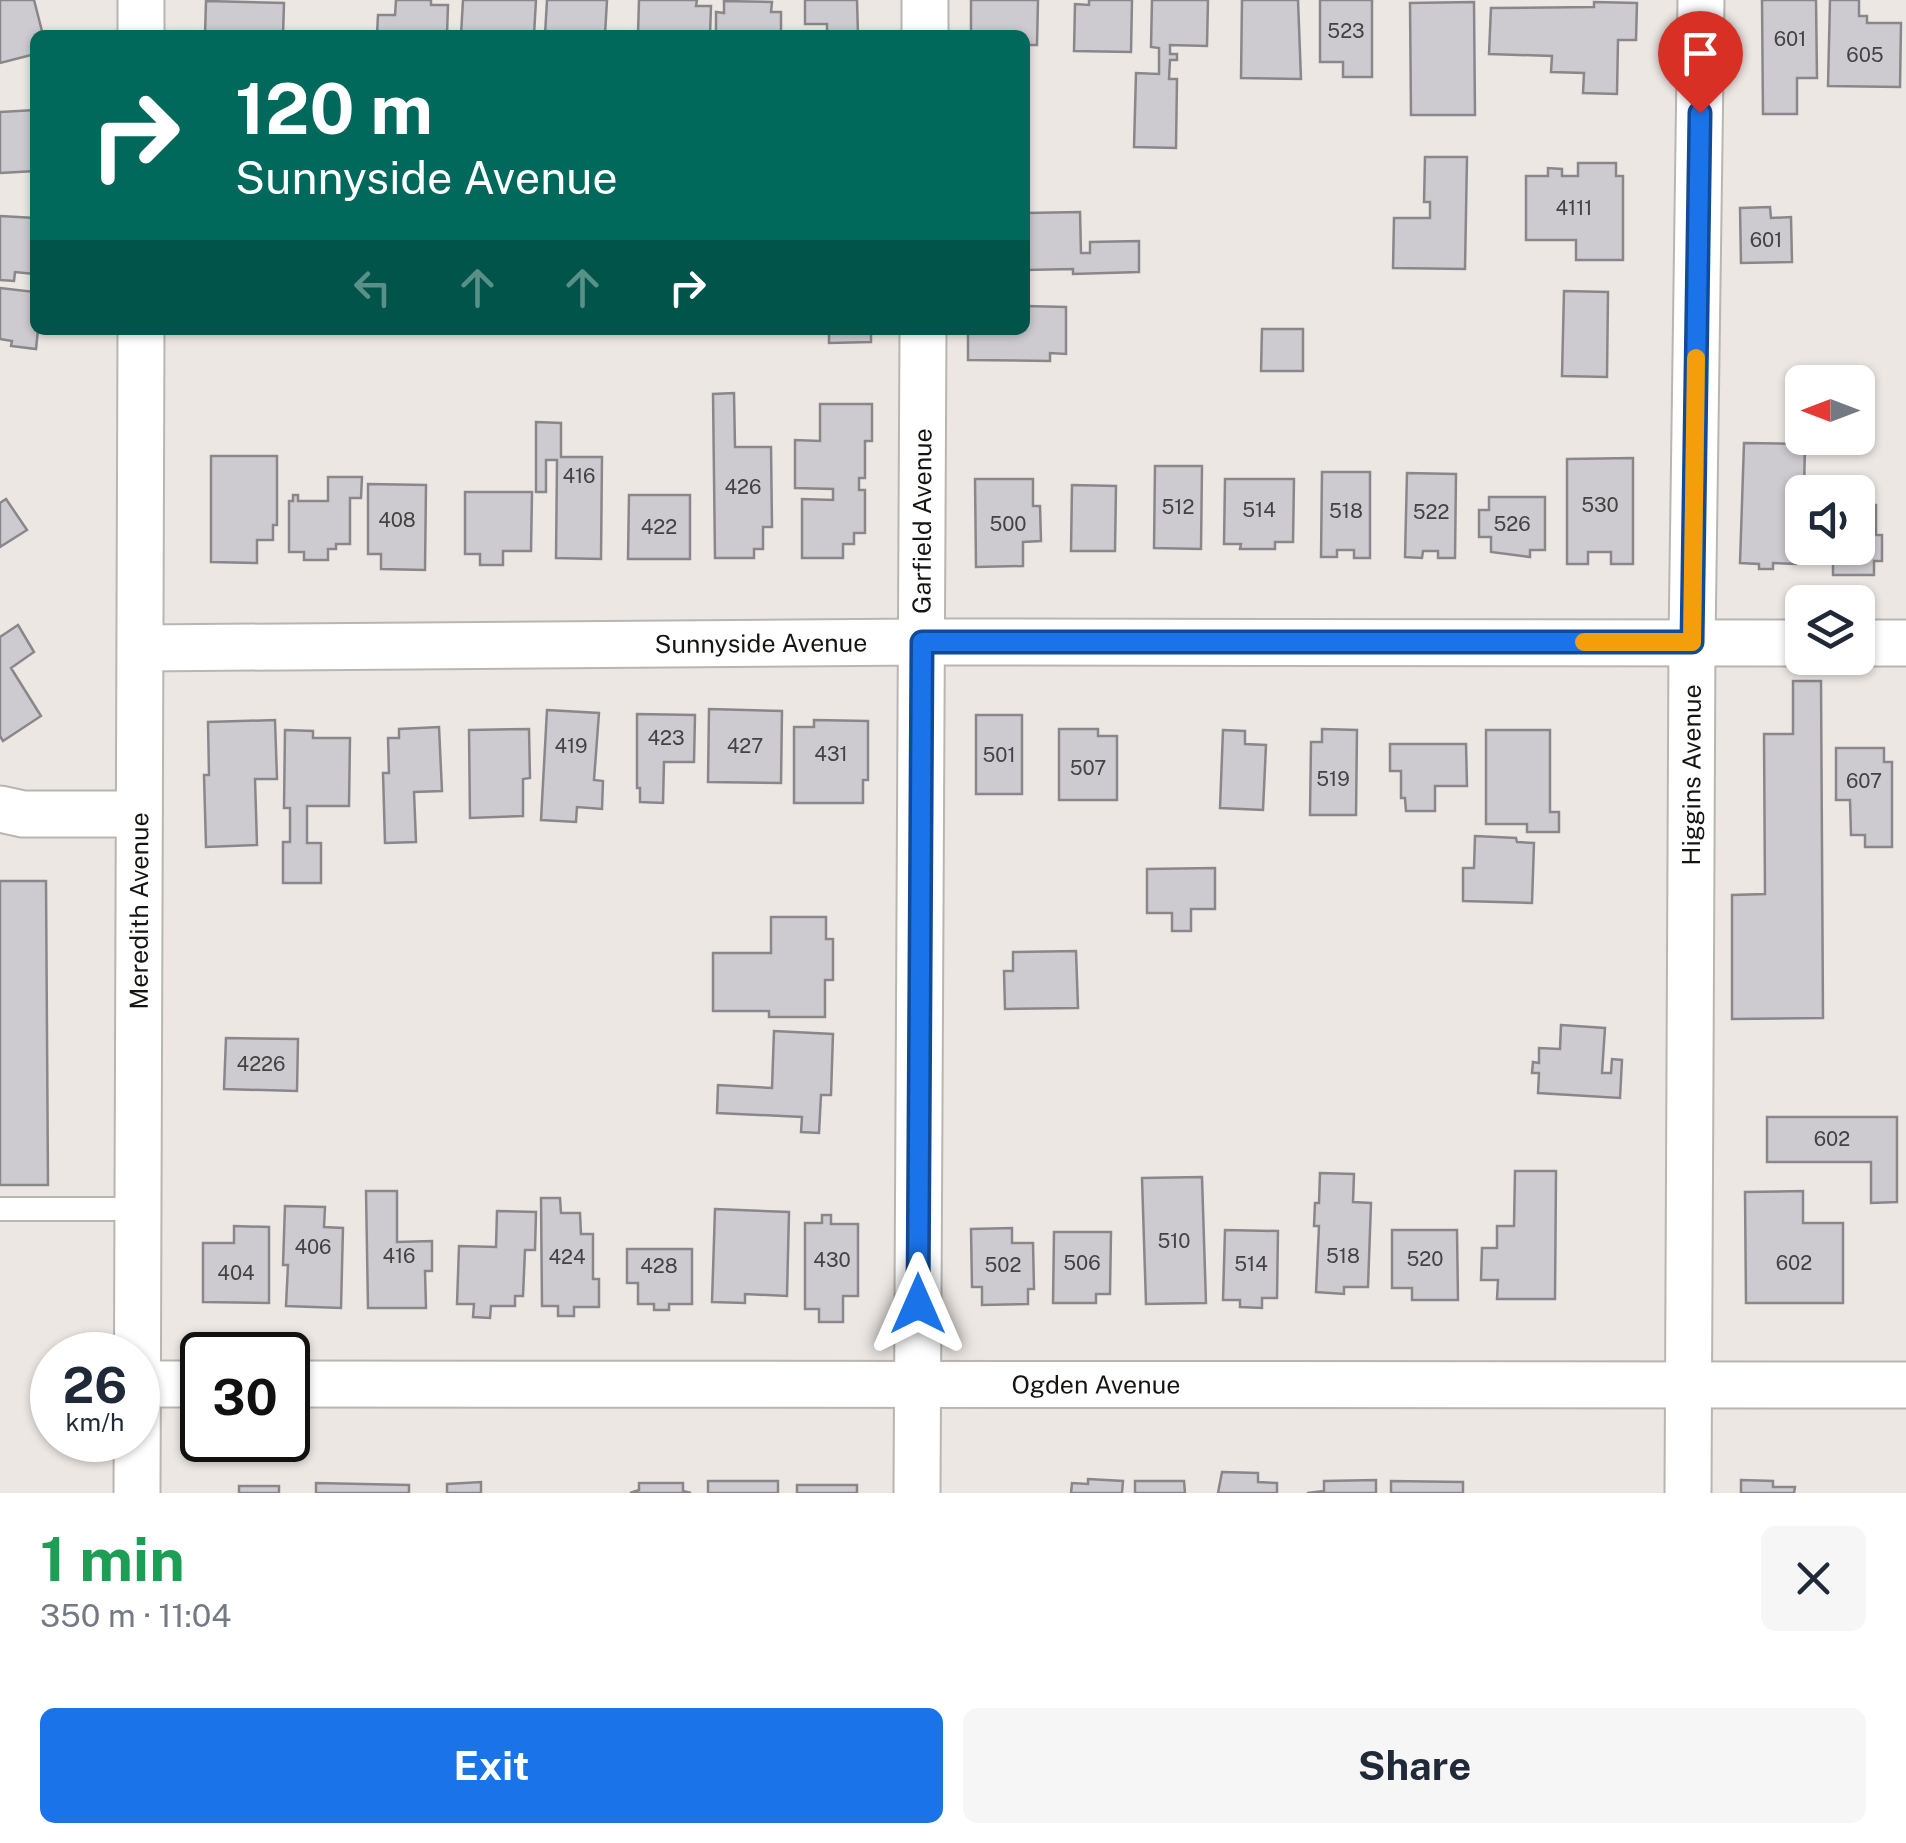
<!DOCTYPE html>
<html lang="en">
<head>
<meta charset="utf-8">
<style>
  :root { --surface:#fff; --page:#f6f6f7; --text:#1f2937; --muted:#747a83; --accent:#1a73e8 }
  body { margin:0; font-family:"Public Sans",sans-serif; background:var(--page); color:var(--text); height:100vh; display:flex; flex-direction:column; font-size:38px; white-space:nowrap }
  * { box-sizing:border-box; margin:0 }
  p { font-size:32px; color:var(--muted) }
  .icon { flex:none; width:55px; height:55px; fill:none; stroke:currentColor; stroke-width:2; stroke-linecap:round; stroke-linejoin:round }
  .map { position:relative; height:1493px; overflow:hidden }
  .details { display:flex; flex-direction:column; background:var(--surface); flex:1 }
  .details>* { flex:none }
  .top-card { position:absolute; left:30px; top:30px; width:1000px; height:305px; border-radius:15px; box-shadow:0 2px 8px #0004; background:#00695c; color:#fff; overflow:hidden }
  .needle { width:65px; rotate:270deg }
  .tools { position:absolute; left:1785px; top:365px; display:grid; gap:20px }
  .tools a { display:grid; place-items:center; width:90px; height:90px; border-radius:15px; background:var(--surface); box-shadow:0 2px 8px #0004; font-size:50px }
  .speed { position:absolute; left:30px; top:1332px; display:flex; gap:20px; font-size:50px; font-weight:700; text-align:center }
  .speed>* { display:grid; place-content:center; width:130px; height:130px; border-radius:50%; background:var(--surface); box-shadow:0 2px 8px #0004; line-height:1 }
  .speed small { font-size:25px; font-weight:400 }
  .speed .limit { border:5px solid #111; border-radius:15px; background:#fff; color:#111 }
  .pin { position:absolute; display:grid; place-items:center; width:85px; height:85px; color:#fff; margin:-102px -42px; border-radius:50% 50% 50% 0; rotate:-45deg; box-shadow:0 0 10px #0007 }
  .pin .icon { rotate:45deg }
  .me { position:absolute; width:110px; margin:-55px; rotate:0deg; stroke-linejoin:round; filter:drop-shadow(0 0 8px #0008) }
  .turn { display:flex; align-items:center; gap:35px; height:210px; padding:0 40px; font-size:45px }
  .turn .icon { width:130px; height:130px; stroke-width:2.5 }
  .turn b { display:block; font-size:70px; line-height:85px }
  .lanes { display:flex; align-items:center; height:95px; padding:0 40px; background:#0003; justify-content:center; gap:50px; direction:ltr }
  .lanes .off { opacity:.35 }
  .round { display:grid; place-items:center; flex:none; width:105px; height:105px; border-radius:15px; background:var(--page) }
  .summary { display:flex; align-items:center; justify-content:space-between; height:170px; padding:0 40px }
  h1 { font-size:60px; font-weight:700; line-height:75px; color:#1e9e55 }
  .cta { display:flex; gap:20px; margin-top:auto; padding:20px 40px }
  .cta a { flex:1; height:115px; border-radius:15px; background:var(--accent); color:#fff; font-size:40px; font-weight:700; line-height:115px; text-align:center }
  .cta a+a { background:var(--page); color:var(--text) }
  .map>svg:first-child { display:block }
</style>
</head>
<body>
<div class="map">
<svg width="1906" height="1493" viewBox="0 0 1906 1493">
  <rect width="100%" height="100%" fill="#ece7e3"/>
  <!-- building -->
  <path fill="#cecbd0" stroke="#8a878b" stroke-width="2.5" d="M0,0H34L43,35H35V54L0,63Z
    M396,0H431V5H448L447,35H377L378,15H395Z
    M463,0H536L534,35H461Z
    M547,0H607L605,35H545Z
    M639,0H697L696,6H711L710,35H638Z
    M805,0H857L858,35H827V24H805Z
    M971,0H1038L1037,45H1025V35H971Z
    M1089,0H1132L1131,52L1074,51L1075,4L1089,5Z
    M1152,0H1208L1207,46L1170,45V54H1177V60H1170L1169,79H1177L1176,148L1134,147L1136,73L1159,74V48L1151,47Z
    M1242,0H1298L1301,79L1241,78Z
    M1320,0H1372V77H1343V62H1320Z
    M1762,0H1816L1817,78H1797V114H1763Z
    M1830,0H1859V16H1867V23H1901L1900,87L1828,86Z
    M206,1L284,3L283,35H205Z
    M724,1L772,2L771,12H781V35H716V12L724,13Z
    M1474,2L1475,115H1411L1410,3Z
    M1594,2L1637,3L1636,40H1618L1617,94L1583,93L1584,73L1551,72L1552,56L1489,54L1491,8L1594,7Z
    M35,110V171L0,173V112Z
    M1425,157H1467L1465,269L1393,268L1394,218H1430V202H1424Z
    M1578,163H1616V176H1623V260H1576V240H1526V176H1548V168L1562,169V176H1578Z
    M1770,207L1771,218L1791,217L1792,262L1741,263L1740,208Z
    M1080,212L1081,253H1090V242L1139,241V272L1073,274V269L1025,270L1027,213Z
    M0,216L35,218V274L15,272L14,281L0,280Z
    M0,288L35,292V330H38L36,349L11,346L12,341L0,339Z
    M1564,291L1608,292L1607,377L1562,376Z
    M1025,306L1066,307V354L1050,353V361L968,360V330H1025Z
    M1262,329H1303V371H1261Z
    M769,330H871V342L829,343V331Z
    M734,393L735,447H771L772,527H763V549H754V558H715L713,394Z
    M820,404H872V441H865V478H859V490H865V533H854V544H843V558H802V499L833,500V489L795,488V440L820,441Z
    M536,422L561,423V457H602L601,559L556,558L557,460H546V492H536Z
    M1744,443L1805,444L1804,490L1791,489L1790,535L1796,536V564L1773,563V569H1759V564L1740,563Z
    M211,456H277V525H273V540H257V563L211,562Z
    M1633,458V564H1611V552H1588V564H1567V459Z
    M1155,466H1202L1201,549L1154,548Z
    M1322,472H1370V558H1354V550H1337V557H1321Z
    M1407,473L1456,474L1455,558H1438V551H1423L1422,558L1405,557Z
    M328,477H362L361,498H350V544H336V549H328V560H304V552H289V501H293V495H298V501H328Z
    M975,479H1033V506H1040L1041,541L1023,542V566L976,567Z
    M1225,479H1294L1293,542H1275V549H1240L1241,544H1224Z
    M1831,483L1861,484V505H1876V535H1882V561H1874V575H1833V563L1826,561V548H1858V492H1831Z
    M368,484L426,485L425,570L381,569V554H368Z
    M1072,485L1116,486L1115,551H1071Z
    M465,492H532L531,551H503V565H480V554H465Z
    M629,495H690V559H628Z
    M1489,497H1545V550H1530V557L1491,552V537H1479V510H1489Z
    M6,499L27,530L0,547V503Z
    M18,625L34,652L11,668L41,716L3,741L0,736V637Z
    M1793,681H1821L1823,1018L1732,1019V895L1765,894L1764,734H1793Z
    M709,709L782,711L781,783L708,782Z
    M547,710L599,713L594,780L603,781L602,809L577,807L576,822L541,820Z
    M637,714L695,715L694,762H664L663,803L640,802V788H637Z
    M976,715H1022V794H976Z
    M275,720L277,779H255L257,845L206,847L204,775H209L208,722Z
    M814,720L868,721V780H863V803H794V727H814Z
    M439,727L442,791L414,792L416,842L385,843L383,773H389L388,738H399V729Z
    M529,729L530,778L523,779V816L470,818L469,730Z
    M1059,729H1098V736H1117V800H1059Z
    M1322,729L1357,730L1356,815H1310L1311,742H1322Z
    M285,730L313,731V738H350L349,806H307V843H321V883H283V842H290V808H284Z
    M1223,730L1245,731V744L1266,745L1263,810L1220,808Z
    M1486,730H1550V812H1559V832H1527V824H1486Z
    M1390,744H1466L1467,786H1435V811H1406L1405,798H1401V771H1390Z
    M1836,748H1884V762H1892V847H1865V835H1851L1850,800H1836Z
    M1475,836L1516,838L1517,842L1534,843L1532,903L1463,901V868H1474Z
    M1215,868V909H1191V931H1172V913H1147V869Z
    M0,881H46L48,1185H0Z
    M771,917H826V939H833V980H825V1017H769V1011H713V953H771Z
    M1076,951L1078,1008L1005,1009L1004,971H1013V952Z
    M1561,1025L1605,1028L1602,1073H1611L1612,1059L1622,1060L1620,1098L1538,1093L1539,1073H1532L1533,1062L1539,1063V1048L1560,1049Z
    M774,1031L833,1034L831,1095H821L819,1133L801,1132L802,1117L717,1113L718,1085L772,1088Z
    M226,1038L298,1039L297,1091L224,1089Z
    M1767,1117H1897V1202L1871,1203V1162H1767Z
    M1515,1171H1556L1555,1299H1497L1498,1280H1481L1482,1248H1497V1226H1514Z
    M1320,1173L1354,1174L1353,1202L1371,1203L1368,1287H1344V1294L1316,1292L1319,1226H1314L1315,1203H1319Z
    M1202,1177L1206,1303L1146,1304L1142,1178Z
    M366,1191H397V1242L432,1241V1271H425L426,1308H368Z
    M1803,1191V1223H1843V1303H1746L1745,1192Z
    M541,1198H560L561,1213H580L581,1234H593V1279H599V1307H574V1316H558V1306H542Z
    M285,1206L325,1207L324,1227L343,1228L341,1308L286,1306L288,1265H283Z
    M715,1209L789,1212L787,1296L745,1294V1303L712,1302Z
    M497,1211L536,1212L535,1250H525L523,1296H515V1306H491L490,1318L473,1317L474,1304H457L459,1246L496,1247Z
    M822,1215H831V1224H858V1296H843V1322H819V1309H805V1223H822Z
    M234,1226L269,1227V1303L203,1302V1243H234Z
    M1012,1228V1243H1033L1034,1289H1028V1304L982,1305V1287H972L971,1229Z
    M1225,1230L1278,1231L1277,1298H1262V1308L1240,1307V1300H1223Z
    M1392,1230H1457L1458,1300H1412V1288H1392Z
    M1054,1232H1111L1110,1294H1096V1303H1053Z
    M627,1249H692V1304H669V1310H654V1304H638V1283H627Z
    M1222,1472L1258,1473V1482L1277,1483V1493H1218Z
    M1088,1479L1123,1481L1122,1493H1071L1072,1483L1088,1484Z
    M1376,1480V1493H1307L1324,1491V1481Z
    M1741,1480L1773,1481V1487H1795L1794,1493H1741Z
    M708,1481H778V1493H708Z
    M1135,1481H1184L1185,1493H1135Z
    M1391,1481L1463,1482V1493H1391Z
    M481,1482V1493H447V1484Z
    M316,1483L409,1485V1493H316Z
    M639,1483H683V1491L691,1493H630L639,1490Z
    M797,1485H857V1493H797Z
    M239,1486H279V1493H239Z"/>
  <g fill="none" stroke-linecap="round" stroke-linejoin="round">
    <defs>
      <path id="lane" d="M0,1209H140"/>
      <g id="street">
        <path d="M141,35V0"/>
        <path d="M925,35V0"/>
        <path d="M1858,643H1906"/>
        <path id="s1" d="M141,648L922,642L1802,643"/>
        <path d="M0,809L23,814H139"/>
        <path d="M139,1384H202"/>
        <path id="s2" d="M288,1384L1906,1385"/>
        <path id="s3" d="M137,1493L141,330"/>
        <path id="s4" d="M917,1493L923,330"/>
        <path id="s5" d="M1688,1493L1692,642L1701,0"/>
      </g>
    </defs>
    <!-- lane casing -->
    <use href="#lane" stroke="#b9b5b1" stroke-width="26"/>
    <!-- street casing -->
    <use href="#street" stroke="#b9b5b1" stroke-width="49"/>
    <!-- lane -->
    <use href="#lane" stroke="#fff" stroke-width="22"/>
    <!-- street -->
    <use href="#street" stroke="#fff" stroke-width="45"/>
  </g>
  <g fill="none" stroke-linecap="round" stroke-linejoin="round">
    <defs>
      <path id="route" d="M918,1304L922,642H1692L1700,113"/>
    </defs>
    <!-- route casing -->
    <use href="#route" stroke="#114b97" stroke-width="25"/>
    <!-- route -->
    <use href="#route" stroke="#1a73e8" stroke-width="18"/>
    <!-- slow -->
    <path stroke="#f59e0b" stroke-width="18" d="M1584,642H1692L1696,358"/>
  </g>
  <g text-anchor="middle" stroke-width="10" stroke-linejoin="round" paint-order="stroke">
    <!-- number labels -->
    <g font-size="20" fill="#444242">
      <text x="1346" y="38">523</text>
      <text x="1790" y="46">601</text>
      <text x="1865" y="62">605</text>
      <text x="1574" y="215">4111</text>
      <text x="1766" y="247">601</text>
      <text x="579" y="483">416</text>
      <text x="743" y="494">426</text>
      <text x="1600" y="512">530</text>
      <text x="1178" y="514">512</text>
      <text x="1259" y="517">514</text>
      <text x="1346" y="518">518</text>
      <text x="1431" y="519">522</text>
      <text x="397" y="527">408</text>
      <text x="1008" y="531">500</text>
      <text x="1512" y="531">526</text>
      <text x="659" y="534">422</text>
      <text x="666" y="745">423</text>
      <text x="571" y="753">419</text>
      <text x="745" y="753">427</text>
      <text x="831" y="761">431</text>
      <text x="999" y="762">501</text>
      <text x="1088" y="775">507</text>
      <text x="1333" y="786">519</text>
      <text x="1864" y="788">607</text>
      <text x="261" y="1071">4226</text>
      <text x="1832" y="1146">602</text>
      <text x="1174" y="1248">510</text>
      <text x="313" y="1254">406</text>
      <text x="399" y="1263">416</text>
      <text x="1343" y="1263">518</text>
      <text x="567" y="1264">424</text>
      <text x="1425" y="1266">520</text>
      <text x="832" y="1267">430</text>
      <text x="1082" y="1270">506</text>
      <text x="1794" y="1270">602</text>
      <text x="1251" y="1271">514</text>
      <text x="1003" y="1272">502</text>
      <text x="659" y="1273">428</text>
      <text x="236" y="1280">404</text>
    </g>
    <!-- street labels -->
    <g font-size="25" fill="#161513" stroke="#ece7e3">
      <text dy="9" stroke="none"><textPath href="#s4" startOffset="972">Garfield Avenue</textPath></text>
      <text dy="9" stroke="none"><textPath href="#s1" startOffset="620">Sunnyside Avenue</textPath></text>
      <text dy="9" stroke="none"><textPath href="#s5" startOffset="718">Higgins Avenue</textPath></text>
      <text dy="9" stroke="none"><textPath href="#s3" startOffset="582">Meredith Avenue</textPath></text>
      <text dy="9" stroke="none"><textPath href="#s2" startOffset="808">Ogden Avenue</textPath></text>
    </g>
  </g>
</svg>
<div class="tools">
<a><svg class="needle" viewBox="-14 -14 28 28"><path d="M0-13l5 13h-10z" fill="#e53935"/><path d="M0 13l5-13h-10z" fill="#747a83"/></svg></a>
<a><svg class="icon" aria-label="sound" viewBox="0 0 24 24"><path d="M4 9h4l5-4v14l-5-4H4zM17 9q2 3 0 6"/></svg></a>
<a><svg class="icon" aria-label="layers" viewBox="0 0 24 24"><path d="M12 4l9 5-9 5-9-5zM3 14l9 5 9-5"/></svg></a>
</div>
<div class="speed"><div>26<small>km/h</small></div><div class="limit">30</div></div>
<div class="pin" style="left:1700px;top:113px;background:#d93025"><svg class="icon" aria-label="arrive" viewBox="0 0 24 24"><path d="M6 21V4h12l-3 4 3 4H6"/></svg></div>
<svg class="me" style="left:918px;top:1304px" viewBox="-20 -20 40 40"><path d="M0-17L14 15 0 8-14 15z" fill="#1a73e8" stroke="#fff" stroke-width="4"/></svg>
<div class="top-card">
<div class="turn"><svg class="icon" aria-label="right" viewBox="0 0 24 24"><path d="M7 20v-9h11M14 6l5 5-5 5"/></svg><div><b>120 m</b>Sunnyside Avenue</div></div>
<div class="lanes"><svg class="icon off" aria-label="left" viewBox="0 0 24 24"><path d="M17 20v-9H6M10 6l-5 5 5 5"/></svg><svg class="icon off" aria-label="ahead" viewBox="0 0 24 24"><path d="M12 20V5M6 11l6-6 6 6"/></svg><svg class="icon off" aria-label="ahead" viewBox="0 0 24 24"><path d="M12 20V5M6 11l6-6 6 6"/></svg><svg class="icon" aria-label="right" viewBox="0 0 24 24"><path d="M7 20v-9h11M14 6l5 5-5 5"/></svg></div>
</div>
</div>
<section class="details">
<div class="summary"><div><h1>1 min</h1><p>350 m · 11:04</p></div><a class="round"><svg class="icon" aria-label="close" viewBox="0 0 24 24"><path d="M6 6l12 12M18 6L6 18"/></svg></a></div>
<div class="cta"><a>Exit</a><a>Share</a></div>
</section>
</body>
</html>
